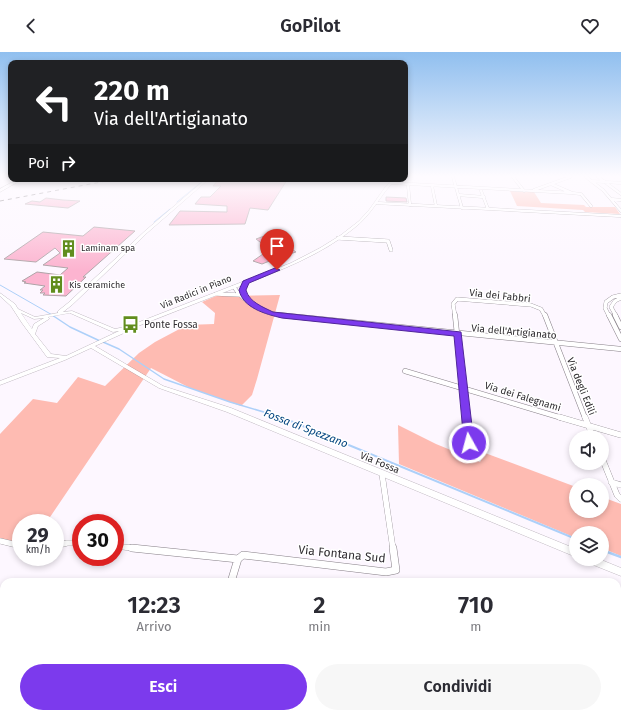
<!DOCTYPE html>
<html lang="it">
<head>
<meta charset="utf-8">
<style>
  :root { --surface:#fff; --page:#f7f7f7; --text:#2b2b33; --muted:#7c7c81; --accent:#7c3aed }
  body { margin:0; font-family:"Fira Sans",sans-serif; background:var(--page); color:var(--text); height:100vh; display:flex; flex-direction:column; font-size:15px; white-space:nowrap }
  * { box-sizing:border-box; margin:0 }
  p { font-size:13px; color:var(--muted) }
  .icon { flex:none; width:22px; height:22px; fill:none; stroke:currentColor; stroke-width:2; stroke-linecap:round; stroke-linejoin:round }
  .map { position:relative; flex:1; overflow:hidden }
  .details { position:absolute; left:0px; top:526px; width:621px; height:140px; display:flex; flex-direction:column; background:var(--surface); border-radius:12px 12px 0 0; box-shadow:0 2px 6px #0003 }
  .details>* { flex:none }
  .hud { position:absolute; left:8px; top:8px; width:400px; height:122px; border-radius:8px; box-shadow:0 2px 6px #0003; background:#202124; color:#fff; overflow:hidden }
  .tools { position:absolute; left:569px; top:378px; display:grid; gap:8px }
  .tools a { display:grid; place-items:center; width:40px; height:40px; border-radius:50%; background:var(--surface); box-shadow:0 2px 6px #0003; font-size:20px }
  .speed { position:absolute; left:12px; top:462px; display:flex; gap:8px; font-size:20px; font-weight:700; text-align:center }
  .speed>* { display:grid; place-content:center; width:52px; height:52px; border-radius:50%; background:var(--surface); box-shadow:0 2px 6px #0003; line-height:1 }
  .speed small { font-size:10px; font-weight:400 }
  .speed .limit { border:6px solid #d22; background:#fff; color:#111 }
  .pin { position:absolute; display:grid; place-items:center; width:34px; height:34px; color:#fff; margin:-41px -17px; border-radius:50% 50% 50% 0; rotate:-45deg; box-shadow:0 0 4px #0007 }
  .pin .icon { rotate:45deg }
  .me { position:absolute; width:44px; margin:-22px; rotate:353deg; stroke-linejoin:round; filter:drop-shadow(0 0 3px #0008) }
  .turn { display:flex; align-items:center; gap:14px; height:84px; padding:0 20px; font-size:18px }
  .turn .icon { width:52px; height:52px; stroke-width:2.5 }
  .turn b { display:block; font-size:28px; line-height:34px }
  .then { display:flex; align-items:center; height:38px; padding:0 20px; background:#0003; gap:8px; font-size:15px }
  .eta { display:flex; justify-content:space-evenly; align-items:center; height:68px; text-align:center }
  .eta b { font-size:24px; font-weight:600; line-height:28px }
  .button { display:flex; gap:8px; margin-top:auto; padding:8px 20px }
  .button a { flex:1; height:46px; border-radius:24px; background:var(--accent); color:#fff; font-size:16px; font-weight:600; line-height:46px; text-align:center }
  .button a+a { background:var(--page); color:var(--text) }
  header { display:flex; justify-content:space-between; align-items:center; height:52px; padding:0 20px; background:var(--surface); font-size:18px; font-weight:600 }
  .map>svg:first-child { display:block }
</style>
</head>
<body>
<header><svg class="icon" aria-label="back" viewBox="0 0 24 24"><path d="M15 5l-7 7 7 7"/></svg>GoPilot<svg class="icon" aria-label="heart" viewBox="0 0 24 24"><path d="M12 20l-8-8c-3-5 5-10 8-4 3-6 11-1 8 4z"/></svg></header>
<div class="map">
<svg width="621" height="666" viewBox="0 0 621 666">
  <rect width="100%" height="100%" fill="#fdf7ff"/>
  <!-- green -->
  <path fill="#febbb2" d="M510,139L534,140L541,151L584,153L586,155H615L620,162L585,160L583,158L517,154Z
    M280,243L257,327L252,343L241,354L190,336L151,316L46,471H21V494L0,488V382L33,347L57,351L78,325L105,334L139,301L155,290L187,273L214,272L215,261L202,250L216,244Z
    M398,373L436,392L480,410L485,401L576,435V459H602V445L621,452V504L602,496V481H576V486L399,412Z"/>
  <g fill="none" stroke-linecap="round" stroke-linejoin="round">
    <!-- stream-far3 -->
    <path stroke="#add0f9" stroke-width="1" d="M177,150L205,127
      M154,170L170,157
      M0,233L54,264"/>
    <!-- stream-far2 -->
    <path stroke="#add0f9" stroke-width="1.5" d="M52,263L70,275L100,289
      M103,290L119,297L164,327L230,350L284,366"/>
    <!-- stream-far1 -->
    <path stroke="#add0f9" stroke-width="2" d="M281,365L576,487"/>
    <!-- stream -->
    <path stroke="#add0f9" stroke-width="2.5" d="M602,498L621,505"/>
  </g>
  <!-- building -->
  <path fill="#fcb4d0" stroke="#afa3a7" d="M219,127H269L287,128L268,158L250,156L245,172L169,173L180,159L227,160V154L195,152L201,145H210L221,134H213Z
    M386,145L406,146L407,150L386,149Z
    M46,146L63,148L80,149L68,156L25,152L32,149L40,150Z
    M94,175L135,179L83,225H86L66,244L43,243L45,241H40L43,238H40L45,234L24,231L26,230L22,229L37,220L60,223L68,216L43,213L60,201L55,196L36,210L4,207L43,180L83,184Z
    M270,182L296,200L280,205L256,187Z
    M263,202L272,208L262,212L253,209Z"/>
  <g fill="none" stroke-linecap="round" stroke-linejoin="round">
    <defs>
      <path id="minor-far4" d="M453,125L462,156
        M513,125L524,139
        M586,125L603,138L621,159
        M598,125L621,142
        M591,129L621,131
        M392,131L573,141
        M551,132L572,141L581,142L591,154
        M408,133L410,153
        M432,134L436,154
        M480,136L488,157
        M534,138L570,125
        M458,143L484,145
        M611,147L621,148
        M376,151L621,164
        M338,186H340"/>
      <path id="minor-far3" d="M338,186L388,189L391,198
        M234,235C243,251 268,263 286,264
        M216,242L240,243
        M244,245L242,238L246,230
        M455,264L453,252L457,247L531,253L541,257L545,264
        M609,264L605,256L606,250L613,245L621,243
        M616,264L611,255L615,249L621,246"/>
      <path id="minor-far2" d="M280,263L621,297
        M455,263L466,366
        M545,263L585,366
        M609,263L621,287
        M615,263L621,275
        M405,319L562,366"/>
      <path id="minor-far1" d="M466,365L469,391
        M559,365L621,383
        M585,365L593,385
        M602,406L617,443L621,447
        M382,422L393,497
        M611,430L621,433
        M0,489L21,494
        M55,494L67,491H81
        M115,494L141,497"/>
      <path id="minor" d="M132,496L238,507
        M231,530L238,507L243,503L386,520L396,518L393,496
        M188,666L190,662"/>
      <path id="tertiary" d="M206,127H209L147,181L72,253L63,260L72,259L115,277L129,274L291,211L320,196L341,183L359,169L369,158L386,134L393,127H396C380,143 372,163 353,177C321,203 281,218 243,233C206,247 169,262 133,276L122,279L124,280V281L95,294L163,334L231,356L576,497V505L227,360L159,336L91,296L65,308L0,333V329L60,306L47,305L22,271L11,254L0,244V241L15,252L18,257L35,265L58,261V259L68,251L145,179ZM21,261L34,267L44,266L34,272L32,277ZM70,261L113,280L119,279L66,304L51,302L35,282L38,274L49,267V266L48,265Z
        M585,507H599L621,516V524L586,510Z"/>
      <path id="trunk" d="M18,127H23L0,140V137Z"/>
    </defs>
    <!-- minor-far4 casing -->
    <use href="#minor-far4" stroke="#867f87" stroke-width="3"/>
    <!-- minor-far3 casing -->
    <use href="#minor-far3" stroke="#867f87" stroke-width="4"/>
    <!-- minor-far2 casing -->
    <use href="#minor-far2" stroke="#867f87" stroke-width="5.5"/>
    <!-- minor-far1 casing -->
    <use href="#minor-far1" stroke="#867f87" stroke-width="6"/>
    <!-- minor casing -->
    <use href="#minor" stroke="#867f87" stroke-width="8"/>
    <!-- tertiary casing -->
    <use href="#tertiary" stroke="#867f87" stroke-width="0.5"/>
    <!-- trunk casing -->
    <use href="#trunk" stroke="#867f87" stroke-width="1"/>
    <!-- minor-far4 -->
    <use href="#minor-far4" stroke="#fff" stroke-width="2.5"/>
    <!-- minor-far3 -->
    <use href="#minor-far3" stroke="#fff" stroke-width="3.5"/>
    <!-- minor-far2 -->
    <use href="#minor-far2" stroke="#fff" stroke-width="4.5"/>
    <!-- minor-far1 -->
    <use href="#minor-far1" stroke="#fff" stroke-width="5.5"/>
    <!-- minor -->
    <use href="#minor" stroke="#fff" stroke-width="7"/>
    <!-- tertiary -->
    <use href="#tertiary" fill="#fff" fill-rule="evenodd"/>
    <!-- trunk -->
    <use href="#trunk" fill="#fff" fill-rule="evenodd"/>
    <!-- rail -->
    <path stroke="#5f5b60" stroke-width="1" stroke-dasharray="4 4" stroke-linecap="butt" d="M0,149L117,127"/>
  </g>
  <!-- sky -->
  <linearGradient id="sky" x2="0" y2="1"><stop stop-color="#90bfef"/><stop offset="0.57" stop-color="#fefbff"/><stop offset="1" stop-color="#fefbff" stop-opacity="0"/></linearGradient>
  <rect width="621" height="218" fill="url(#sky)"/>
  <!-- route -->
  <path fill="#7c3aed" stroke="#51269a" d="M275,216L280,218L249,231L246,238C249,250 263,255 273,260L461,280L474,391L473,394H465L464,391L454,284L282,266C265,262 243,256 239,238L243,229Z"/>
  <!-- icons -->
  <defs>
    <symbol id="building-bare" viewBox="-9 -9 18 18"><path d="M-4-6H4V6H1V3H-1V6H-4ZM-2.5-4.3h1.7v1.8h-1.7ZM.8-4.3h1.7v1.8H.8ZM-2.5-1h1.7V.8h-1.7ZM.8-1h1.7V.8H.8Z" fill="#618d1d" stroke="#fff" stroke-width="2.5" paint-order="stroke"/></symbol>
    <symbol id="bus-bare" viewBox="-9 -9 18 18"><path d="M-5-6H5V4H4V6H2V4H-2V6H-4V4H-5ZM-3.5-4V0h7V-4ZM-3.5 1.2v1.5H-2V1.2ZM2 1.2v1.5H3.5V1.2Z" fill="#618d1d" stroke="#fff" stroke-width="2.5" paint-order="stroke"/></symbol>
  </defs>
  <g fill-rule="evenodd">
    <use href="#building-bare" x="56" y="184" width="25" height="25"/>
    <use href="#building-bare" x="44" y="220" width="25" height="25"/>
    <use href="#bus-bare" x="118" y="260" width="25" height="25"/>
  </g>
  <g text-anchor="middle" stroke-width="3" stroke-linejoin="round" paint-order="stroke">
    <!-- far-poi labels -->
    <g font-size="9" fill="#302d31" stroke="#fff" text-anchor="start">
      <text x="81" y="199">Laminam spa</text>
      <text x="69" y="236">Kis ceramiche</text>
    </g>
    <!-- far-street labels -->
    <g font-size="9" fill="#302d31" stroke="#fff">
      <text transform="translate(196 240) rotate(-22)" y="3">Via Radici in Piano</text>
    </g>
    <!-- street labels -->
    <g font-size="10" fill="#302d31" stroke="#fff">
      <text transform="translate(500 243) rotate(6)" y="4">Via dei Fabbri</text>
      <text transform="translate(514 279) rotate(5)" y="4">Via dell'Artigianato</text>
      <text transform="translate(582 334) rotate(68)" y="4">Via degli Edili</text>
      <text transform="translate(523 344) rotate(17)" y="4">Via dei Falegnami</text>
      <text transform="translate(380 410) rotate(22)" y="4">Via Fossa</text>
    </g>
    <!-- poi labels -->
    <g font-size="10" fill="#302d31" stroke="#fff" text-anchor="start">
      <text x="144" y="276">Ponte Fossa</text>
    </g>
    <!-- water labels -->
    <g font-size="11" font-style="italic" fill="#02447f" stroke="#fff">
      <text transform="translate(306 376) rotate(21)" y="4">Fossa di Spezzano</text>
    </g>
    <!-- near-street labels -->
    <g font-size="12" fill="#302d31" stroke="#fff">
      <text transform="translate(342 502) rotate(6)" y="4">Via Fontana Sud</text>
    </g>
  </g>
</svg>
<div class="tools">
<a><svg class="icon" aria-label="sound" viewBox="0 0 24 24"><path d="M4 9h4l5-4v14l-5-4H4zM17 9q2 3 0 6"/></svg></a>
<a><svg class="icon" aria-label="search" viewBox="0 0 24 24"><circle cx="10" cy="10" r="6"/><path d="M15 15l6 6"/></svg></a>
<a><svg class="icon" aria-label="layers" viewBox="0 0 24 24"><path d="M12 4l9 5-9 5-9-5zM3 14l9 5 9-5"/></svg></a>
</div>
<div class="speed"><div>29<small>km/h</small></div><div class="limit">30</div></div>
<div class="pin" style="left:277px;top:218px;background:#d93025"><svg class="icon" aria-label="arrive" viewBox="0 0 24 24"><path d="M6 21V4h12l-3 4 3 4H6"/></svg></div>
<svg class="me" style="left:469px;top:391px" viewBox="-20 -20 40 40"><circle r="17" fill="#7c3aed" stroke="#fff" stroke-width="3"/><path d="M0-11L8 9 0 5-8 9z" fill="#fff"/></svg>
<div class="hud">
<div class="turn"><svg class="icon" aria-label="left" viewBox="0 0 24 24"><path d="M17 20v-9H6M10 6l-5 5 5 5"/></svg><div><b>220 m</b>Via dell'Artigianato</div></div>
<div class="then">Poi<svg class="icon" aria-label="right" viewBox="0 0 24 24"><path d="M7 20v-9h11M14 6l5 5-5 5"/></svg></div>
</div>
<section class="details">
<div class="eta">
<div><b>12:23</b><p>Arrivo</p></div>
<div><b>2</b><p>min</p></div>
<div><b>710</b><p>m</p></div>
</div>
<div class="button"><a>Esci</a><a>Condividi</a></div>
</section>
</div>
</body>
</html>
